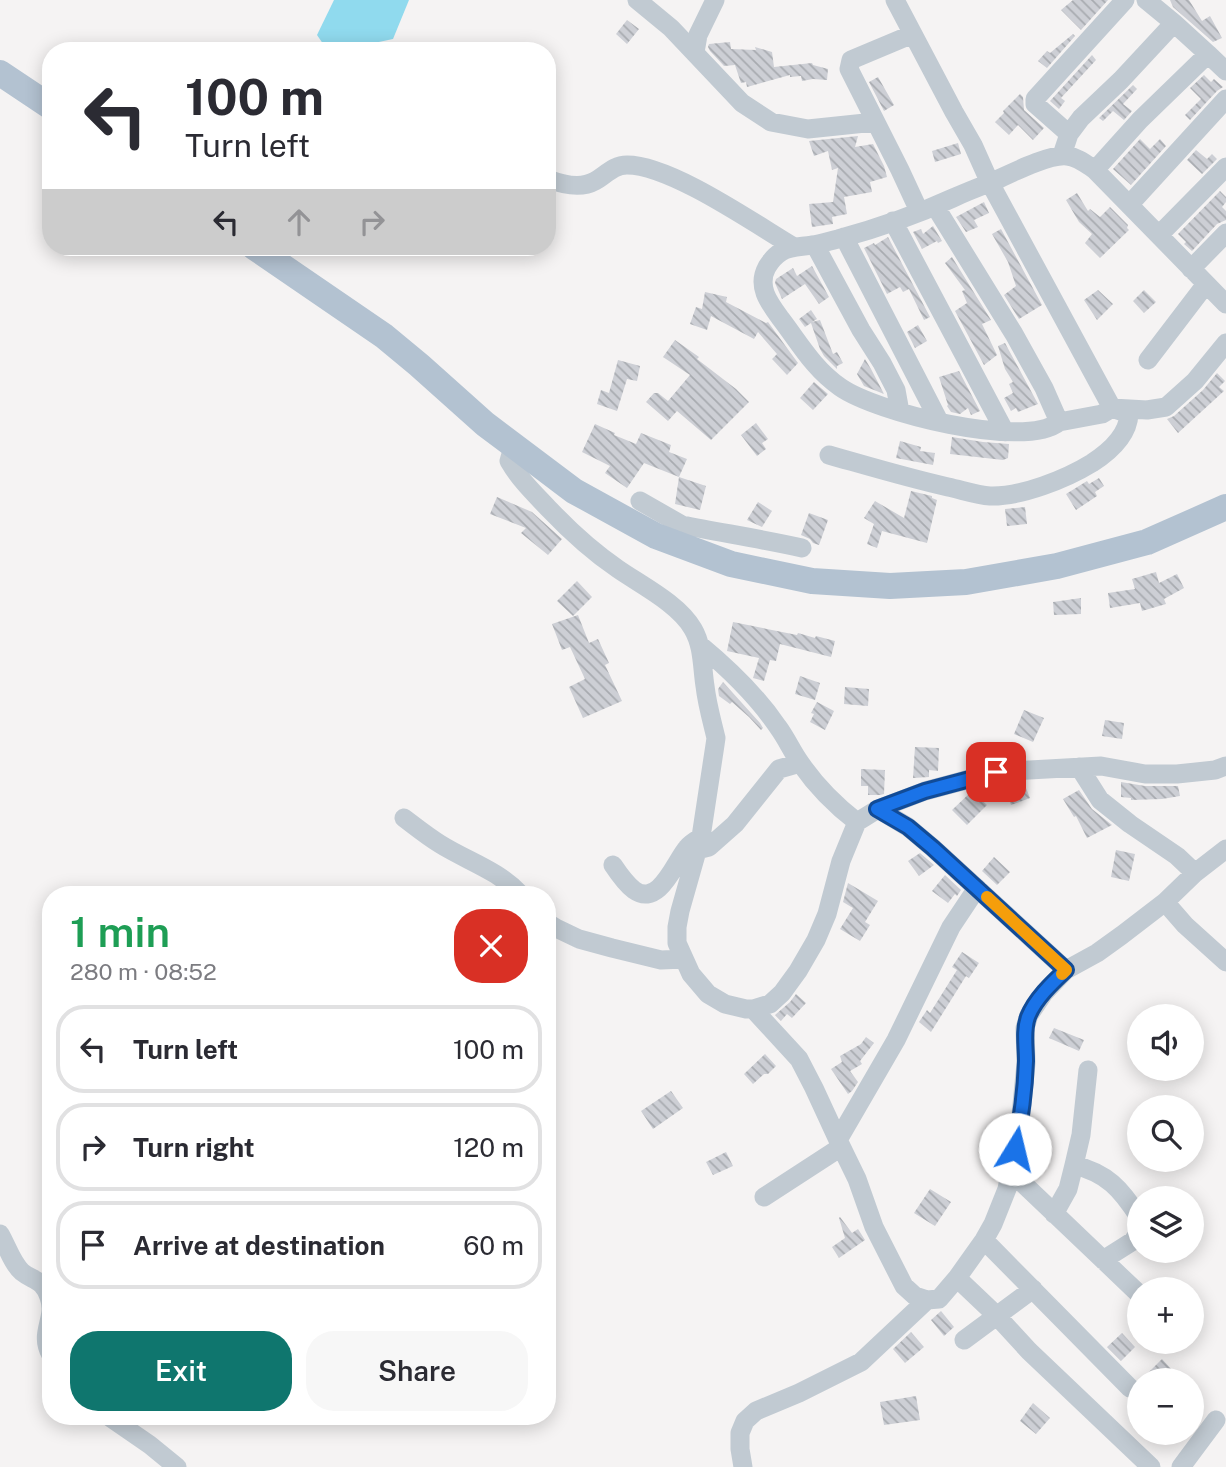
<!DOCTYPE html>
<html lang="en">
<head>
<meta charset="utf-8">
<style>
  :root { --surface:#fff; --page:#f7f7f7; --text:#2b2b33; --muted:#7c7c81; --line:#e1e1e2; --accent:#0f766e }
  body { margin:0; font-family:"Public Sans",sans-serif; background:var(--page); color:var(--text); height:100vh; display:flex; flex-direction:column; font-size:26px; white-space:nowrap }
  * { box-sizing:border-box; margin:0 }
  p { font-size:23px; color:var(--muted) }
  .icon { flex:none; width:38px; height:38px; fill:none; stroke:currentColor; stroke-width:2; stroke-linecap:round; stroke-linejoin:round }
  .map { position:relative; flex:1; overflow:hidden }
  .drawer { position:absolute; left:42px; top:886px; width:514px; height:539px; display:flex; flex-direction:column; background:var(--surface); border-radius:28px; box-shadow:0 4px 18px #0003 }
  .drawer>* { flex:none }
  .hud { position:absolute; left:42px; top:42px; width:514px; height:214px; border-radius:28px; box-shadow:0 4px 18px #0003; background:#fff; color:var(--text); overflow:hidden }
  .fabs { position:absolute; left:1127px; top:1004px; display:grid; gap:14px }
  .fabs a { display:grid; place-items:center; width:77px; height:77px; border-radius:50%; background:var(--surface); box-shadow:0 4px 18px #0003; font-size:35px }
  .pin { position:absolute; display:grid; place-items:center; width:60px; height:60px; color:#fff; margin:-30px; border-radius:14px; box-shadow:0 4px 10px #0006 }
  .me { position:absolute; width:77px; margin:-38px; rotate:9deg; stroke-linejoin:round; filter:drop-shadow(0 0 5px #0008) }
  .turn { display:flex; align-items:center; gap:24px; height:147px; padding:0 28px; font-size:32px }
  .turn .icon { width:91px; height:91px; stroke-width:2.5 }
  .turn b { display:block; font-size:49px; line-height:60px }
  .lanes { display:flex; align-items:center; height:66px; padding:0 28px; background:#0003; justify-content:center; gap:35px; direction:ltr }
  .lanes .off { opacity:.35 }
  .round { display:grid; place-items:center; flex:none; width:74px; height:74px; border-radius:28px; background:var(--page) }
  .head { display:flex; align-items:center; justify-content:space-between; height:119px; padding:0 28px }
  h1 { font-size:42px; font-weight:600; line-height:52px; color:#1e9e55 }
  .cta { display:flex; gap:14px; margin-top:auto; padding:14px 28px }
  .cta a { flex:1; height:80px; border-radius:28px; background:var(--accent); color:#fff; font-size:28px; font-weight:600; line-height:80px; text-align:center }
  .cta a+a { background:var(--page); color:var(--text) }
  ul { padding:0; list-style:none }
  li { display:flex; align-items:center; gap:21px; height:88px; margin:0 14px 10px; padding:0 14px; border:4px solid var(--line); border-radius:28px }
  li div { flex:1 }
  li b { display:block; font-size:26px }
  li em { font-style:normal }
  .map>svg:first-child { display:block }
</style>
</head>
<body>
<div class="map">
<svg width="1226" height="1467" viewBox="0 0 1226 1467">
  <defs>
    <pattern id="building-back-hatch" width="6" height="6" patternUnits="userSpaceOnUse" patternTransform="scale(1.75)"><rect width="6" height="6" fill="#cdcfd5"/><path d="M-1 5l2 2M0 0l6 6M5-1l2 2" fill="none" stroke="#a8abb0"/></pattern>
  </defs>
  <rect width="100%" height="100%" fill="#f5f3f3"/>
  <!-- water -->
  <path fill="#90daee" d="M334,0H409L393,39L336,51H328L317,35Z"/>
  <!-- building -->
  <path fill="url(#building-back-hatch)" d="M1073,0H1108L1081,30L1061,10Z
    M1170,0H1189L1202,21L1210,16L1222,38L1213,42L1173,7Z
    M627,20L639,29L627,44L616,34Z
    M1073,34L1075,36L1047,68L1038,61L1047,51L1050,53Z
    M730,42L731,49L756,50L755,47L772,52L774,67L812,63L813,65L828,69L827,80L813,79L802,81L801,76L790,77V75L747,87L746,82L741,83L735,65L724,66L710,51L708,47L709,44Z
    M1092,55L1096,60L1061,98L1065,101L1059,109L1050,101Z
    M1204,75L1211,82L1214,79L1223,87L1217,91L1190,120L1185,115L1201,99L1190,88Z
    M878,77L894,105L884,111L869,82Z
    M1133,85L1137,89L1123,104L1132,111L1124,120L1113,111L1103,121L1099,118Z
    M1020,94L1023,97L1024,110L1044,128L1033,140L1018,125L1009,135L995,122L1004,113L1003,111Z
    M858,136L855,147L873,144L884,166L887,177L870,182L872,192L844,197L847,214L832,217L833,224L812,227L809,204L833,202L838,168L832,170L828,151L814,156L809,141Z
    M1140,139L1150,149L1160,139L1166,146L1131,185L1113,169Z
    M958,143L961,154L935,162L932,151Z
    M1196,150L1207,159L1212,154L1217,159L1202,174L1187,160Z
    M1220,191L1226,197V202L1222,207L1226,211V220L1217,224L1192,251L1184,244L1186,242L1178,234Z
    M1077,193L1088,211L1090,209L1100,217L1110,207L1128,225L1127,228L1129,230L1100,258L1085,243L1092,234L1079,222L1066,200Z
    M984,202L989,213L974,220L978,227L966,232L956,217Z
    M933,226L942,241L938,243L937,241L922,249L913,232L921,229L923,234Z
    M1001,229L1042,305L1019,319L1004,295L1016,286L1008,262L992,234Z
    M888,237L930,317L924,320L909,289L903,292L900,287L887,294L864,248L874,243L875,245Z
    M952,257L991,320L982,324L997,355L984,365L955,311L967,303L962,291L965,290L945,263Z
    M812,266L829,297L819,304L805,284L782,299L775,283L776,279L793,268L797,276Z
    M1098,290L1113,304L1097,320L1084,300Z
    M1144,290L1156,302L1144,313L1133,301Z
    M705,292L727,297L726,302L766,323L768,322L798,363L787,375L772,359L777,354L758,332L754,339L711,316L707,330L690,324L696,307L702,309Z
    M811,310L817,319L812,322L820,320L833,354L837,352L843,363L837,366V369L824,356L820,349L811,323L805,327L799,319Z
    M918,325L927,341L915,348L907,332Z
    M675,340L699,357L697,359L736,389L749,402L711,440L677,411L668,421L646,402L654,393H658L668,401L690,375L663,357Z
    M1005,343L1038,404L1018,412L1016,408L1011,411L1004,398L1013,393L1009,384L1013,382L1005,369L998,346Z
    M865,359L871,369L884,394L864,386L857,374Z
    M618,360L640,366L637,381L627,379L617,411L597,404L601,390L609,393Z
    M959,371L980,411L971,415L968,408L960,414L951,412L947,406L948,405L939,377Z
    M1217,373L1225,381L1219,387L1224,391L1178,433L1167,419L1174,416L1203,390Z
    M814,382L828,394L813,410L800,398Z
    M756,423L768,439L762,443L766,449L757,456L741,435Z
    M595,424L615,433L614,435L636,444L641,433L671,445L669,452L687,459L679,477L644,463L627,488L605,473L610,466L582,452Z
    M952,437L983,442L1009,444L1008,458L1003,460L950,454Z
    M900,441L921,447L920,451L935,453L933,465L896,458Z
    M679,477L706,486L700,510L675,504Z
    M1099,478L1104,486L1095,492L1097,496L1076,510L1066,494L1087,481L1089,484Z
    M911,491L932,496V498L937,500L927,543L882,531L877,548L867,544L874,524L864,518L875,501L904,518Z
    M497,497L532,512L562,539L548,555L521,533L526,528L490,514Z
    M758,502L772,511L762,527L747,520Z
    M1025,507L1027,524L1007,526L1005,509Z
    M809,513L828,520L819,545L813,543L810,539L801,535Z
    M1156,572L1159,583L1177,574L1184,588L1164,599L1166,604L1142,611L1140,603L1110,608L1108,593L1135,589L1132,579Z
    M577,581L592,597L573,616L557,601Z
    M1081,598V614L1054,615L1053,602Z
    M578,615L589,643L598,639L609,663L605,665L622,701L583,718L569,687L585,679L570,647L562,650L552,624Z
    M733,622L797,635L798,633L815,638L816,636L835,641L831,657L780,644L776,661L770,660L764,681L753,678L759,658L727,651Z
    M800,676L820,683L815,700L795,694Z
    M723,682L760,723L763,728L761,730L749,717L732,702L730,704L719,696L718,689Z
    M845,687L869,689L868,706L844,704Z
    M817,702L834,711L825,730L810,722L814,714L811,713Z
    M1024,710L1044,718L1033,742L1014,734Z
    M1105,720L1124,723L1122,739L1102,736Z
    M915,747L939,748L938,771L929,770V777L913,778Z
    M861,769L885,770L884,794L880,795H868V786H861Z
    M1121,782L1145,786H1178L1180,796L1162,799L1131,800V798L1121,797Z
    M1024,783L1030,798L1011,805L1004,784Z
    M1079,790L1092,809L1112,825L1087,838L1076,816L1074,817L1063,799Z
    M972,791L987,805L967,825L952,810Z
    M1116,850L1135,854L1129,881L1111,877Z
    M920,853L934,865L919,876L908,861Z
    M994,857L1010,872L997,885L982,871Z
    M945,875L961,890L957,896L955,894L948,903L932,891Z
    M848,883L878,901L865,922L870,925L860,941L840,929L853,908L843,902Z
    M962,952L979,963L969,978L966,976L931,1032L919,1022L927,1010L930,1013L957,970L952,967Z
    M796,994L806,1003L792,1018L787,1014L781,1021L775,1015L790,1002Z
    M1054,1028L1084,1040L1079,1051L1049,1038Z
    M866,1037L874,1043L860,1061L862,1064L850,1071L858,1082L852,1091L848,1094L831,1069L842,1062L840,1056L861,1044Z
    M765,1054L776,1066L768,1074H764L753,1084L744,1074Z
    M671,1091L683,1108L653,1129L641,1111Z
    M726,1152L733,1166L713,1175L706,1162Z
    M930,1189L951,1202L935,1226L914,1213Z
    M840,1217L852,1233L858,1229L865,1240L839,1258L832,1247L845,1238L839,1218Z
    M941,1311L954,1327L944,1336L931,1320Z
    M911,1332L924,1347L905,1363L893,1349Z
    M1122,1333L1135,1347L1121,1361L1107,1347Z
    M1162,1359L1173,1371L1164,1381H1140Z
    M916,1396L920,1420L884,1425L880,1402Z
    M1033,1403L1050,1418L1036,1434L1020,1421Z"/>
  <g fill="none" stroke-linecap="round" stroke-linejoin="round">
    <!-- minor -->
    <path stroke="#c1cad2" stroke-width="19" d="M637,0L671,28L742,103L771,122L808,129L875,122
      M1146,0L1174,23
      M913,34L851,60L849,69L900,170L919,211
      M695,52L698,35L715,0
      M1069,134L1035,104V99L1125,0
      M1062,155L1069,134L1081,118L1121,80L1174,23L1208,54
      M1095,170L1140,120L1208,54L1226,71
      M548,179C561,184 581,189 595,181C606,175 613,165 627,165C671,165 755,224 794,247
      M1129,205L1226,99
      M935,206L1014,334L1044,388L1059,422L1102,414L1112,408L1147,410L1166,407L1195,381L1226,343
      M893,221L1005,432
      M1160,234L1226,167
      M844,237L939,421
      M815,245L861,330L882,363L896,390L900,412
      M1191,269L1226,233
      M1148,360L1206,284
      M1059,422C1024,450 875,412 840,387C814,369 800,344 781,319C770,304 756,287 767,267C770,262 776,255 781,252C790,246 802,247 812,245C821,244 829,241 838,239C875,229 918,214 953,198C966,192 979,187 992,182C1010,174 1048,154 1067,156C1078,157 1086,164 1095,170L1226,304
      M513,447L509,461C520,480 535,494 550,510C571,532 593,552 618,569C641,585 679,604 693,629C703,646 702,667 705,686C707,704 712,721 716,738L715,745L701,837L680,911L677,927V943L691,974L708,994L725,1004L746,1009H753L770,1004L782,993L798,971L816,940L827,914L841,861L857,822L878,809L925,791L996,772L1101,766L1145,774H1177L1215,770L1226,766
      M829,455C868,466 908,478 948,487C962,490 977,495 990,496C1021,497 1066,479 1092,463C1109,452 1128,436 1129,414L1112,408L990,183L973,145L954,112L895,0
      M640,501L682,525
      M672,542L682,525C722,533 762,539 802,548
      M700,645C729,669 757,696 778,727C787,739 792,752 801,764C817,787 835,805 857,822
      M1079,767L1100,800L1130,824L1177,856L1195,873
      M878,809L908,827L933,848L1066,970
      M404,818C416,827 427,836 440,844C467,861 498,870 520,894
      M697,850L709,847L735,824L779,769L800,763
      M613,865C619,874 626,884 634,890C659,908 675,862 687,848C691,843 695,841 700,838
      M977,888L951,927L896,1040L838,1140L857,1179L874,1227L904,1286L915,1296L927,1300L939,1299L957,1278L984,1240L993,1224L1007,1189L1020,1125L1026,1063L1025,1028L1029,1015L1044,993L1066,970L1097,953L1122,935L1165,902L1195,873L1226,849
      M1165,902L1185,925L1226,962
      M548,923L556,928L579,939L612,948L661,960L684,959
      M753,1009L799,1059L814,1088L838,1140
      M1074,1165C1107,1173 1121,1189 1139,1217
      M1011,1172L1139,1294
      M764,1197L841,1147
      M1054,1214L1068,1189L1074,1165L1081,1135L1088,1070
      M0,1234C7,1246 12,1263 22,1272C33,1281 43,1279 49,1297C57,1319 38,1332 51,1355
      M984,1240L1130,1388
      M1103,1260L1133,1241L1139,1232
      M957,1278L996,1315L1029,1351L1151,1467
      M964,1340L1033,1289
      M108,1416L150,1445L177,1467
      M743,1467L740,1449V1433L745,1421L756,1411L799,1393L861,1362L927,1300
      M1181,1467L1216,1420"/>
    <!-- major -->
    <path stroke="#b3c2d1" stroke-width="26" d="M0,73L51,107
      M254,247L384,336L419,365L485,424L574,491L656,536L731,564L812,581L890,586L966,582L1057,566L1147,542L1226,507"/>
  </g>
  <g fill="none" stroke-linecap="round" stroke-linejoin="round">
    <defs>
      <path id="route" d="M996,772L925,791L877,809L908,827L933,848L1066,970C1052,983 1035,999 1028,1017C1023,1031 1026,1046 1026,1061C1025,1090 1021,1120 1015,1149"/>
    </defs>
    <!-- route casing -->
    <use href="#route" stroke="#114b97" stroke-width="18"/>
    <!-- route -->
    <use href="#route" stroke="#1a73e8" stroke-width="12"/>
    <!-- slow -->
    <path stroke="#f59e0b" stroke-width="12" d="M987,897L1066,970L1062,974"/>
  </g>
</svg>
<div class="fabs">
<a><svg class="icon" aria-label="sound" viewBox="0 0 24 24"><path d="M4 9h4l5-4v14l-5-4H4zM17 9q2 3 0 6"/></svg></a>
<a><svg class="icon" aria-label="search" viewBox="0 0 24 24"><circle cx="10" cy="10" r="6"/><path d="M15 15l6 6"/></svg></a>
<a><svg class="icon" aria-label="layers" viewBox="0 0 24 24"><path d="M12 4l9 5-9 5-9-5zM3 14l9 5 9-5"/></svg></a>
<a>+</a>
<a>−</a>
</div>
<div class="pin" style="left:996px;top:772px;background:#d93025"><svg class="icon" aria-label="arrive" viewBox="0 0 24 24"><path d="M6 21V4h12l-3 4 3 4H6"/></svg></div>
<svg class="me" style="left:1015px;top:1149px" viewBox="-20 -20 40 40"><circle r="19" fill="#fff"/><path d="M0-13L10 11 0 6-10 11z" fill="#1a73e8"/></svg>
<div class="hud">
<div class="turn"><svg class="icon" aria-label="left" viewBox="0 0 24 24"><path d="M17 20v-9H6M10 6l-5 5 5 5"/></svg><div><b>100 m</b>Turn left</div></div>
<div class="lanes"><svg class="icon" aria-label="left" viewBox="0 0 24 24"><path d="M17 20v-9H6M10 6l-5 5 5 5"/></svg><svg class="icon off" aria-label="ahead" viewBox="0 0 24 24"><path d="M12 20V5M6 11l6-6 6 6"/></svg><svg class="icon off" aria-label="right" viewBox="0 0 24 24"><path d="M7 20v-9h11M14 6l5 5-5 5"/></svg></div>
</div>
<section class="drawer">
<div class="head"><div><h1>1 min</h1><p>280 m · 08:52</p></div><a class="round" style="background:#d93025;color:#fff"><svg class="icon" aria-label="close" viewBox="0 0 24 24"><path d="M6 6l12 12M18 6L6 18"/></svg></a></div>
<ul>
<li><svg class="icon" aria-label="left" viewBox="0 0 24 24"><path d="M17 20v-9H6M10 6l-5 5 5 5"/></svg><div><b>Turn left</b></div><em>100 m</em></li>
<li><svg class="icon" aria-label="right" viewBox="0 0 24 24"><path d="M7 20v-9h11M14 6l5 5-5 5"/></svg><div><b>Turn right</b></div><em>120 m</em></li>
<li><svg class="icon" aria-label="arrive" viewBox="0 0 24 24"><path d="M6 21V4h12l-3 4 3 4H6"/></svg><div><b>Arrive at destination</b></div><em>60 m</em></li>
</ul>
<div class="cta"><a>Exit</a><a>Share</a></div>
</section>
</div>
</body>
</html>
